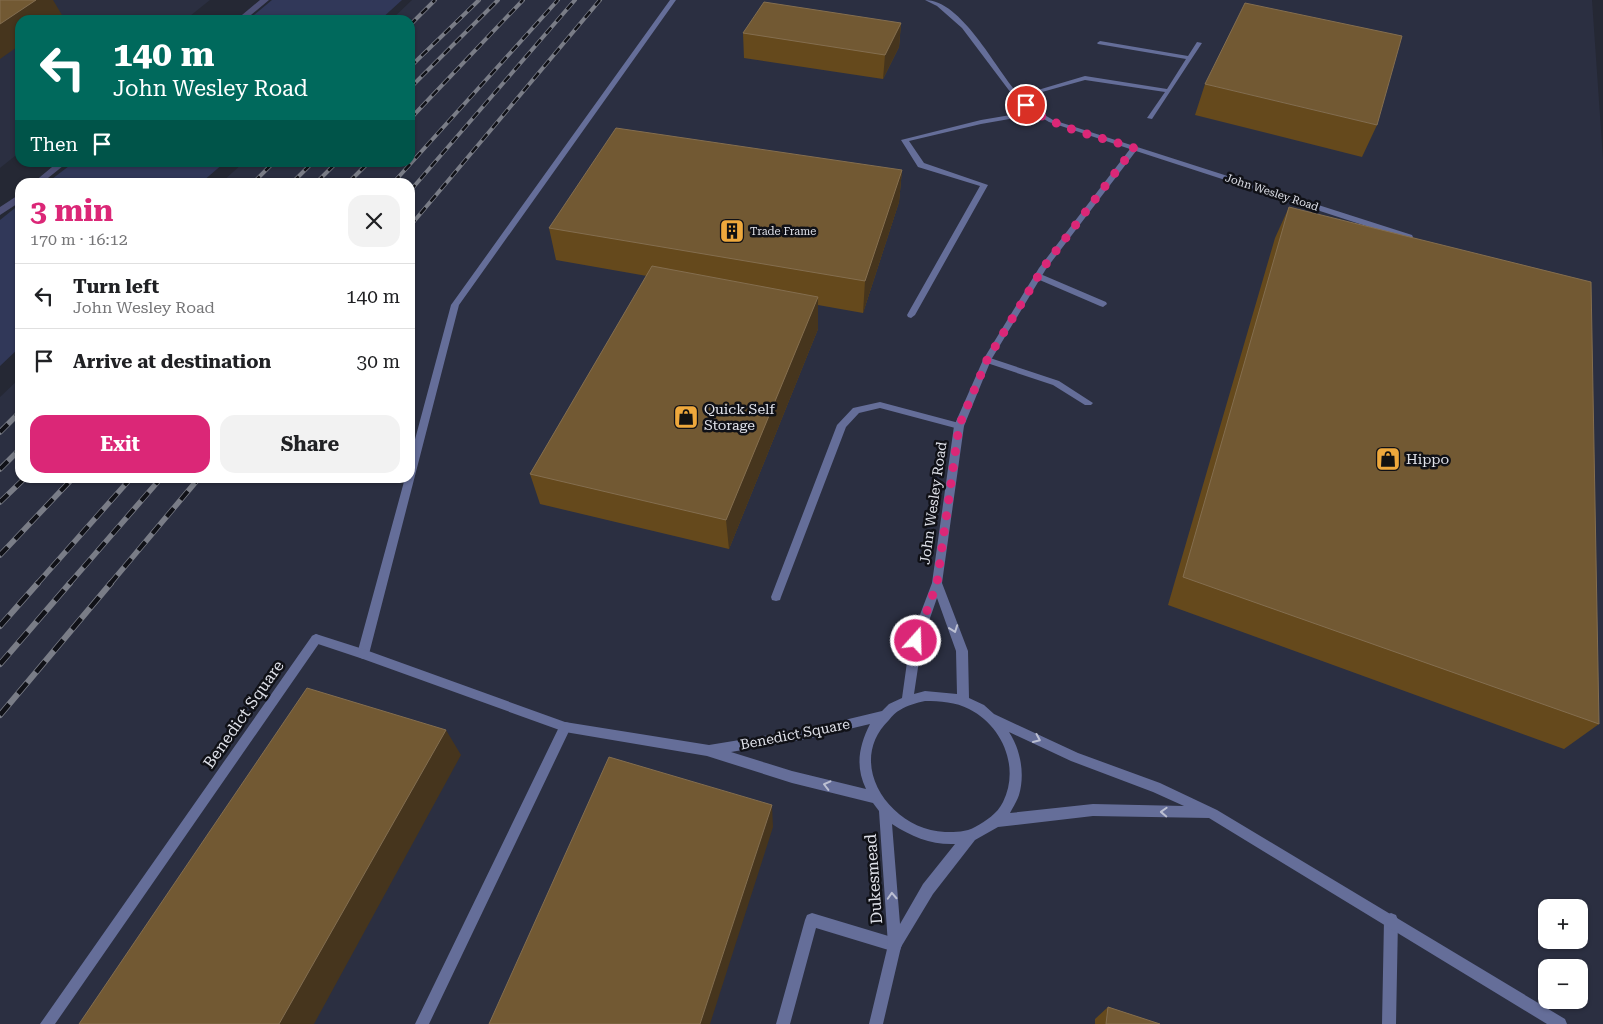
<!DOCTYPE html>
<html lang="en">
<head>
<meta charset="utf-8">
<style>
  :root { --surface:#fff; --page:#f2f2f2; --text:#202124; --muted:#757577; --line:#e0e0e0; --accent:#db2777 }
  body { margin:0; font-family:"Roboto Serif",serif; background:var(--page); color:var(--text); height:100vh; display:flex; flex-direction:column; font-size:19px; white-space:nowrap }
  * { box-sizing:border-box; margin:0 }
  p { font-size:16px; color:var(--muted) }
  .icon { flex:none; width:28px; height:28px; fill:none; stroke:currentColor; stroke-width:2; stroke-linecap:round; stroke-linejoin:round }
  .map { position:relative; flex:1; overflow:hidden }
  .details { position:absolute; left:15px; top:178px; width:400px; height:305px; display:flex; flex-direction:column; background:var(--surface); border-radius:15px; box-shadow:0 1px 4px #0004 }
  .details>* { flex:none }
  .top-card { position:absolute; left:15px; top:15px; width:400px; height:152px; border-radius:15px; box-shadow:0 1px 4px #0004; background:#00695c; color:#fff; overflow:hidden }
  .fabs { position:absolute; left:1538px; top:899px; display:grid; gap:10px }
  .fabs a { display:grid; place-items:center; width:50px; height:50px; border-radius:10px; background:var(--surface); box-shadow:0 1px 4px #0004; font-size:25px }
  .pin { position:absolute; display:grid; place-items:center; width:42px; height:42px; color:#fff; margin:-21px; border:2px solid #fff; border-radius:50%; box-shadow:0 1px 5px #0007 }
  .me { position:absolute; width:55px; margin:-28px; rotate:20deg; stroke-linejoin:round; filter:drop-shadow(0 0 4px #0008) }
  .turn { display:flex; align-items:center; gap:18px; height:105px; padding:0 15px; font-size:22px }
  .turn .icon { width:65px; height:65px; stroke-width:2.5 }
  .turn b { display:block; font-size:35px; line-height:42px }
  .then { display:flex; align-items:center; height:48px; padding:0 15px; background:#0003; gap:10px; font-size:19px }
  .round { display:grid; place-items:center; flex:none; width:52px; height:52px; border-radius:15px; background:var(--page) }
  .head { display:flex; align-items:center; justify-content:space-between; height:85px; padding:0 15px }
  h1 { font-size:30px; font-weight:700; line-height:38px; color:var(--accent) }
  .button { display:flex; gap:10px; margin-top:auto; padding:10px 15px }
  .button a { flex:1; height:58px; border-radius:15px; background:var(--accent); color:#fff; font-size:20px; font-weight:700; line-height:58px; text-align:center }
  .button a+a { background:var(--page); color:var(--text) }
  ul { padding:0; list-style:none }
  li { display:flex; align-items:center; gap:15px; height:65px; padding:0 15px; border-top:1px solid var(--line) }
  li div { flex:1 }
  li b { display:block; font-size:19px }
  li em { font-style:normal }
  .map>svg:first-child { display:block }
</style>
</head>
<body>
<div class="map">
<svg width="1603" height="1024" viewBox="0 0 1603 1024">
  <rect width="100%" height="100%" fill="#252834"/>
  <!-- built -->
  <path fill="#2b2f41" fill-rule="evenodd" d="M0,0H210L185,20H20V152L0,168Z
    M412,0H1592L1603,159V1024H0V397L20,378V478H410V182H222L243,163L410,162V20H391ZM1546,908H1579V940H1546ZM1546,968H1579V1000H1546Z"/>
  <!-- green -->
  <path fill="#313859" d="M272,0H402L380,20H248Z
    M73,163V162L224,163L202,182H48Z
    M20,204V347L0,366V220Z"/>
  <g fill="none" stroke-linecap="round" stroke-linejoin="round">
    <!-- stream -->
    <path fill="#4e5076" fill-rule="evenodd" d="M260,0H269L245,20H236Z
      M58,162H68L43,182H34Z
      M20,194V202L0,215V207Z"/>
    <!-- lane -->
    <path fill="#656e99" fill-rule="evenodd" d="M670,0H676L459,305L369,654L367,657L363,659L359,657L357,654L405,478H410V458L451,305Z
      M1100,41L1188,56L1197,42L1202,43L1152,119L1147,118L1165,92L1085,80L1017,99L1014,97L1085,76L1167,89L1186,59L1098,44L1097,43Z
      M1035,111L1038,113L1037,114L981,124L909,141L924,163L988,185L915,315L911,318L908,317L907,315L980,186L918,167L901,140L981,120Z
      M1038,273L1106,302L1107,304L1103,307L1100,306L1035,278L1034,276Z
      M987,357L1059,381L1093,403L1091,405H1085L1053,385L984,362L983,360L984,358Z
      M880,402L959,423L964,426L959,429L880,408L859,413L846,427L781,597L780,600L776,601L772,600L771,597L837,425L853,408Z
      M316,634L320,636L321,639L320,642L55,1024H40L312,636Z
      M565,722L569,723L571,727L429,1024H415L561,723Z
      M812,913L895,938L900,940L902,945L900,950L895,952L816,928L790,1024H776L805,920L807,915Z
      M1391,913L1396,915L1398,920L1396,1024H1382L1384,920L1386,915Z"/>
    <!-- street -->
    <path fill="#656e99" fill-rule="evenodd" d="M925,0C962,0 996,70 1019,95C1029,106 1041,113 1053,120L1412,235L1413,237L1412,239H1406L1136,151L1046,269L991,360L964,426L942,583L968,651L969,698L984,705L994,714L1078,753L1160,783L1217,810L1565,1019L1567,1024H1547L1209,818L1093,816L998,827L975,840L933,894L901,947L883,1024H869L888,945L879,811L873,803L792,783L707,756L565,732L363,659L312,642L311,639L312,636L316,634L363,649L565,722L709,745L807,729L882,711L889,704L902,698L910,641L932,583L954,426L983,360L1039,268L1130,149L1049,122L1026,108L1014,97L962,28L937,6ZM937,598L956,651L957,694L925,691L914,694L922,641ZM925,701C940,701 956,702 969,709C1003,726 1020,768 1003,802C997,814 986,821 975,827C966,832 956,832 945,832C891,830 844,764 889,720C892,716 896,712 900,710C908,705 916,703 925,701ZM870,724C859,746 855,766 866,789L792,771L731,752L807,739ZM1009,732L1071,761L1153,792L1184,806L1093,804L1010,813C1013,807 1017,801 1019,795C1025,775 1021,750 1009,732ZM892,824C912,837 932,845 955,844L923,884L900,924Z"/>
    <defs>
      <path id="rail-far2" d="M410,25L435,0
        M410,67L479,0
        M410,88L498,0
        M410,119L523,0
        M254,182L274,162
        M293,182L313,162
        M317,182L337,162
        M349,182L369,162
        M394,182L558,0
        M410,191L575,0
        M410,226L600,0"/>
      <path id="rail-far1" d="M0,432L20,412
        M0,469L20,449
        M0,502L25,478
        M0,555L73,478
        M37,584L131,478
        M69,584L161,478
        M110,584L199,478"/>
      <path id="rail" d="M0,626L38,583
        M0,664L70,583
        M0,715L111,583"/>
    </defs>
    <!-- rail-far2 casing -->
    <use href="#rail-far2" stroke="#7a7d87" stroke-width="4"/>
    <!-- rail-far1 casing -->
    <use href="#rail-far1" stroke="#7a7d87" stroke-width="5.5"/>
    <!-- rail casing -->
    <use href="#rail" stroke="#7a7d87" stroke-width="6"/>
    <!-- rail-far2 -->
    <use href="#rail-far2" stroke="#101117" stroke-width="2.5" stroke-dasharray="8" stroke-linecap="butt"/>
    <!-- rail-far1 -->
    <use href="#rail-far1" stroke="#101117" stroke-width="4" stroke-dasharray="11" stroke-linecap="butt"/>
    <!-- rail -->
    <use href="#rail" stroke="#101117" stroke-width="4.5" stroke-dasharray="14" stroke-linecap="butt"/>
  </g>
  <!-- wall -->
  <path fill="#65491c" d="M901,23L899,47L883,79L744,58L743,33Z
    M1205,84L1377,125L1362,157L1195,115Z
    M902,170L899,202L863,313L818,305V329L729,549L540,504L530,474L647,276L556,260L549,228Z
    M1289,207L1599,724L1564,749L1168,605L1275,238Z
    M1108,1007L1160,1024H1095V1019Z"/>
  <!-- shaded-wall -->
  <path fill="#46351d" d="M36,0H53L62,15L56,20H20V45L0,59V24Z
    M901,23L899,47L883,79L885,55Z
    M902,170L899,202L863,313L865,281Z
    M818,297V329L729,549L726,520Z
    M446,730L461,755L314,1024H279Z
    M772,805L773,827L710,1024H700Z"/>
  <!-- building -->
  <path fill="#725933" stroke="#846e4f" d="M0,0H36L0,24Z
    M764,2L901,23L885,55L743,33Z
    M1245,3L1402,36L1377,125L1205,84Z
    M616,128L902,170L865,281L549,228Z
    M1289,207L1591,282L1599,724L1183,577Z
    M652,266L818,297L726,520L530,474Z
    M307,688L446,730L279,1024H79Z
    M609,757L772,805L700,1024H489Z
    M1108,1007L1160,1024H1106Z"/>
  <!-- one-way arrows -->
  <defs><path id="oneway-chevron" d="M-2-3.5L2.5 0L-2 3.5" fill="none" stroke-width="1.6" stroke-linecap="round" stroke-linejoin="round" transform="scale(1.25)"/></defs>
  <g stroke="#bbbfd2">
    <use href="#oneway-chevron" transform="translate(954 629) rotate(70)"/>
    <use href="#oneway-chevron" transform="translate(1037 739) rotate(24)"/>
    <use href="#oneway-chevron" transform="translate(827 785) rotate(-166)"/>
    <use href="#oneway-chevron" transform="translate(1164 812) rotate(-178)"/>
    <use href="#oneway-chevron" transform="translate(892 896) rotate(-93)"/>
  </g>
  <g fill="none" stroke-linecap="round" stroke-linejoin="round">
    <!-- route -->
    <path stroke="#db2777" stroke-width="9" stroke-dasharray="0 16.2" d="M916,641L937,583L959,426L987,360L1043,268L1134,148C1101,137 1052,128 1026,105"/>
  </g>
  <!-- icons -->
  <defs>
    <symbol id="building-square" viewBox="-11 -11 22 22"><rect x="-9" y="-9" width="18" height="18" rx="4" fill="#eea83c" stroke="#101117"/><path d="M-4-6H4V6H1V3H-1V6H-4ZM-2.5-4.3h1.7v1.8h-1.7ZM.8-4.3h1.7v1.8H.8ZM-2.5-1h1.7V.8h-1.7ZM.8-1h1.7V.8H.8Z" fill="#111"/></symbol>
    <symbol id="shop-square" viewBox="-11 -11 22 22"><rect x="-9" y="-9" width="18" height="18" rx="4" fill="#eea83c" stroke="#101117"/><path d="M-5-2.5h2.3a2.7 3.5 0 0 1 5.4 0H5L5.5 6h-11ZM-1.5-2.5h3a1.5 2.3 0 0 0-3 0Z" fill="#111"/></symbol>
  </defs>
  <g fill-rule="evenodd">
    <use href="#building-square" x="718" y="217" width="28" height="28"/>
    <use href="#shop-square" x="672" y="403" width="28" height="28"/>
    <use href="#shop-square" x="1374" y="445" width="28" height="28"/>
  </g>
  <g text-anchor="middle" stroke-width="5" stroke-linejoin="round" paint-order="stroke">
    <!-- far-street labels -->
    <g font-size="11" fill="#e0e2ea" stroke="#101117">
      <text transform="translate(1272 192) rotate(18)" y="4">John Wesley Road</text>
    </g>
    <!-- far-poi labels -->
    <g font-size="11" fill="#e0e2ea" stroke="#101117" text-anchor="start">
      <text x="750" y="235">Trade Frame</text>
    </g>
    <!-- poi labels -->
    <g font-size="14" fill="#e0e2ea" stroke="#101117" text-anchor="start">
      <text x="704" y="414">Quick Self<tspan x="704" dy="16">Storage</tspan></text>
      <text x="1406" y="464">Hippo</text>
    </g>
    <!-- street labels -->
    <g font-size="14" fill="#e0e2ea" stroke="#101117">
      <text transform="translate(933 503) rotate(-82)" y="5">John Wesley Road</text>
      <text transform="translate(795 734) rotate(-11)" y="5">Benedict Square</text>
    </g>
    <!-- near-street labels -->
    <g font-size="16" fill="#e0e2ea" stroke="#101117">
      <text transform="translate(243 714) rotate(-55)" y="6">Benedict Square</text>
      <text transform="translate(873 879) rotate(-94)" y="6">Dukesmead</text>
    </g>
  </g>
</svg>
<div class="fabs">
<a>+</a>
<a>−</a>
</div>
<div class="pin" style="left:1026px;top:105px;background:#d93025"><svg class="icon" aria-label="arrive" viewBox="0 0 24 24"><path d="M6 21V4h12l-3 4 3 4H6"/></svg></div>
<svg class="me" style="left:916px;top:641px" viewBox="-20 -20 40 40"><circle r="17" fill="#db2777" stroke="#fff" stroke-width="3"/><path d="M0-11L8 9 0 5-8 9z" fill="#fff"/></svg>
<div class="top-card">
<div class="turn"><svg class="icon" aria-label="left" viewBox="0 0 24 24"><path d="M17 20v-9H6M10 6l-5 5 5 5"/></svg><div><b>140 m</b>John Wesley Road</div></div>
<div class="then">Then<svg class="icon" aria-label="arrive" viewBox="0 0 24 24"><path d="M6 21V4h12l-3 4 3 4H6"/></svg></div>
</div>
<section class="details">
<div class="head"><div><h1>3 min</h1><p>170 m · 16:12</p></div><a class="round"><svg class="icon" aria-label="close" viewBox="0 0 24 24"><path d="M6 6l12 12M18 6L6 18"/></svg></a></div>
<ul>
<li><svg class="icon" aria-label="left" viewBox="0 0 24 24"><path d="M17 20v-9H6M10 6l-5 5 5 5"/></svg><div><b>Turn left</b><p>John Wesley Road</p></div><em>140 m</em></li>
<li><svg class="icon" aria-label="arrive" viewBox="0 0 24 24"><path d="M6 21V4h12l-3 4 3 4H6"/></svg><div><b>Arrive at destination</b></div><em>30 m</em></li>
</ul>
<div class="button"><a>Exit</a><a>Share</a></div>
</section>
</div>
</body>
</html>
